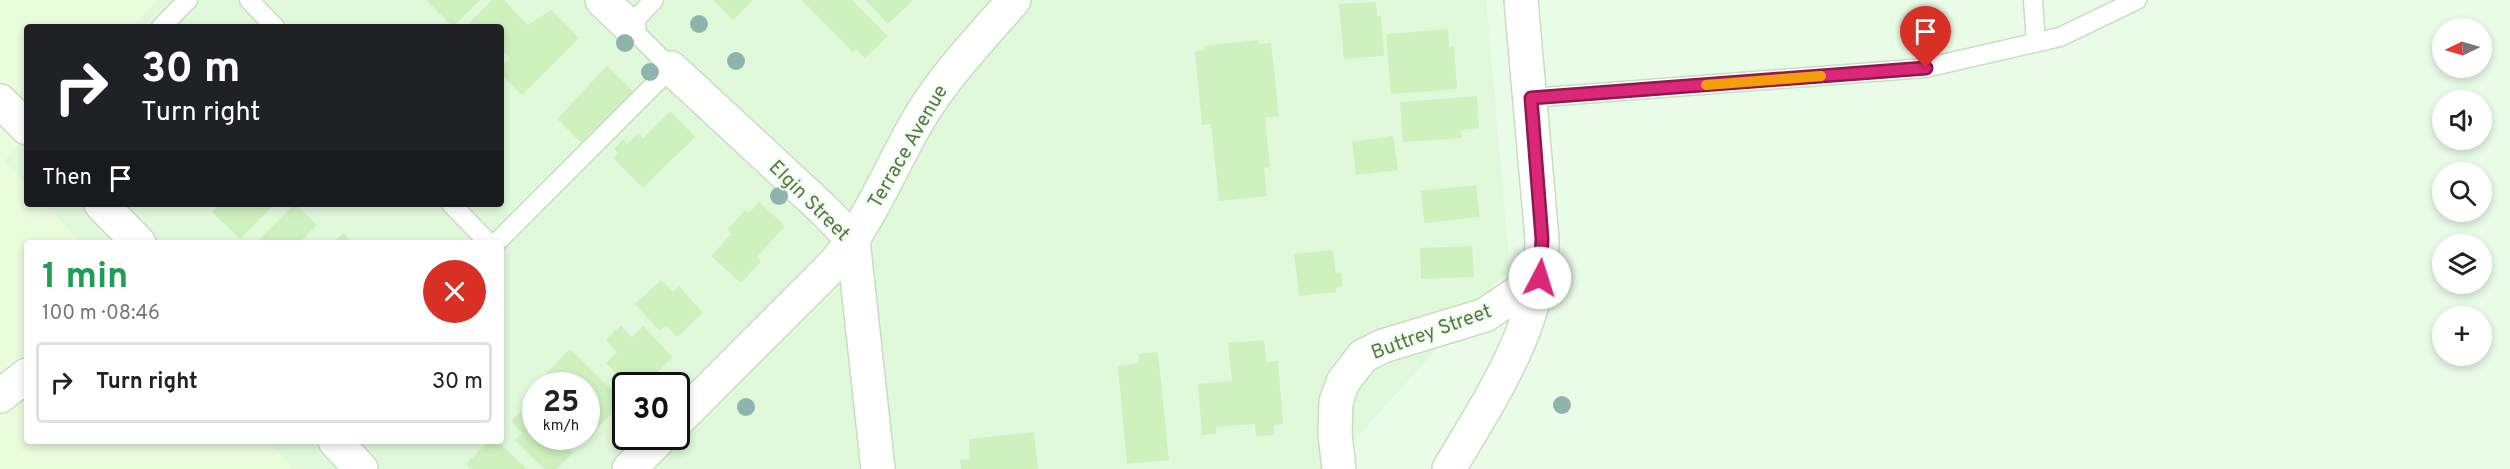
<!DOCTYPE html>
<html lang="en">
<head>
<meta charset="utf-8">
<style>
  :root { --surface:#fff; --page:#f2f2f2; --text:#222; --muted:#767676; --line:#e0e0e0 }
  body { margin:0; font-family:Overpass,sans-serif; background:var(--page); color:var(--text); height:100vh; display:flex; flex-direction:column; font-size:22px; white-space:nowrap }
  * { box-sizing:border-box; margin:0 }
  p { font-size:20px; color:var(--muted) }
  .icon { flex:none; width:33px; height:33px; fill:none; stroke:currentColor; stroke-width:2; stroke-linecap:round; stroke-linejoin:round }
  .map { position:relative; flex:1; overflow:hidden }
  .drawer { position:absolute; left:24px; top:240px; width:480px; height:204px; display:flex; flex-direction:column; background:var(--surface); border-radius:6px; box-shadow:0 3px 9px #0003 }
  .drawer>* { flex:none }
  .top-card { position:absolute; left:24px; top:24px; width:480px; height:183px; border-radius:6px; box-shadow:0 3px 9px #0003; background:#202124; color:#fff; overflow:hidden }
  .needle { width:39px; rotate:265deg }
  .buttons { position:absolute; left:2432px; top:18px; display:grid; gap:12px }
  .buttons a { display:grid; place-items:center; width:60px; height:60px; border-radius:50%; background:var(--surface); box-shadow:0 3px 9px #0003; font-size:30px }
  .speed { position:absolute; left:522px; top:372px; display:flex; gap:12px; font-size:30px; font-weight:700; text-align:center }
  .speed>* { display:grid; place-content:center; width:78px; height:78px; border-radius:50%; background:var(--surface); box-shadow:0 3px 9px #0003; line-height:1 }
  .speed small { font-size:15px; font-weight:400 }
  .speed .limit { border:3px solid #111; border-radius:9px; background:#fff; color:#111 }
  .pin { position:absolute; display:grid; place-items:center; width:51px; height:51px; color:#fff; margin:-62px -26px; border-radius:50% 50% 50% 0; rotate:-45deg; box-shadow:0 0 6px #0007 }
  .pin .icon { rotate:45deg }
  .me { position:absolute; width:66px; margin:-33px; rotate:5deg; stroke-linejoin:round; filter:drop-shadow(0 0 4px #0008) }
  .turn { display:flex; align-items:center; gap:21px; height:126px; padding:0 18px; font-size:27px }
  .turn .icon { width:78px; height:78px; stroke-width:2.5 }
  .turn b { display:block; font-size:42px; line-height:51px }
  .then { display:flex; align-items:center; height:57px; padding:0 18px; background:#0003; gap:12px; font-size:22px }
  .round { display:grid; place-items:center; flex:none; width:63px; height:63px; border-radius:32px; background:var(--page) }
  .head { display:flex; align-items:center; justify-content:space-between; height:102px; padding:0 18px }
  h1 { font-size:36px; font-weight:700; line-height:45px; color:#1e9e55 }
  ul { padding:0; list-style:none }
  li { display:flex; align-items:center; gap:18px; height:81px; margin:0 12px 9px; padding:0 6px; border:3px solid var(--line); border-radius:6px }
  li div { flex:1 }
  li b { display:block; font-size:22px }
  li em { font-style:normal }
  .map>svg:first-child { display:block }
</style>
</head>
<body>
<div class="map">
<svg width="2510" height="469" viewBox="0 0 2510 469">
  <rect width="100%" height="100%" fill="#e9fce7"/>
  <!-- residential -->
  <path fill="#e0f9db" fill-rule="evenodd" d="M158,0H1486L1510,269L1328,469H294L267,441H501V243H81L45,204H501V27H132ZM536,386H586V436H536ZM626,386H676V436H626Z
    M27,137V185L4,161Z"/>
  <!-- commercial -->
  <path fill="#e9fcdb" d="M0,0H158L132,27H27V137L4,161L27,185V204H45L81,243H27V441H267L294,469H0Z"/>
  <!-- building -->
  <path fill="#cff1be" d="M428,0H480L453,27L427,1Z
    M492,0H504L528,25L551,10L579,38L522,95L501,74V68L510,58L504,52L501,54V27H465Z
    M713,0H753L733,20Z
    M802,0H852L888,36L865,58L856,49L853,52Z
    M865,0H913L888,24Z
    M1376,2L1377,16H1381L1384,56L1344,59L1339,4Z
    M1448,29L1449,47L1454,46L1457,89L1391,94L1386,34Z
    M1258,40L1259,44L1271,43L1279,116L1265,118L1270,167L1264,168L1267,196L1219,201L1211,124L1202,125L1195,52L1205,50L1204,46Z
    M607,66L634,92L596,132L594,129L581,143L557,119Z
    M1477,96L1479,128L1461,130L1462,138L1403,142L1400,102Z
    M670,111L695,137L643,188L613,158L618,153L614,149L623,139L627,144L638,133L643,138Z
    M1393,136L1398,170L1356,175L1352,142Z
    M1476,185L1480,217L1424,223L1421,191Z
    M759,202L785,226L757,257L761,262L741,283L711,256L731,234L727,230L745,210L749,213Z
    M220,204H275L240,239L212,212Z
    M295,204L317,225L299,243H256Z
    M343,233L353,243H332Z
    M1472,246L1474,277L1421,279L1420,248Z
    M1333,250L1336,273L1341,272L1343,287L1336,288L1337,292L1299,296L1294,254Z
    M661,280L673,292L679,286L703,313L677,337L666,326L660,331L635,304Z
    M621,325L632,337L643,326L673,357L643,386H628L606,363L617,353L606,340Z
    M1264,340L1266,362L1278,361L1283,424L1274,425V435L1256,436L1255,424L1216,427V434L1202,435L1198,384L1232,381L1228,343Z
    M570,349L624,402L598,427L586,416V386H556L545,375Z
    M1158,352L1169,460L1127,464L1118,366L1139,363L1138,354Z
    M536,396V436H557L573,453L557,469H544L515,440L522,433L511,421Z
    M1034,432L1038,469H961L960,460L970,459L969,439Z
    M489,441H498L527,469H471L466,464Z"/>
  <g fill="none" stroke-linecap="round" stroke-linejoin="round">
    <defs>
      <path id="service" d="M249,0L275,27
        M2033,0L2036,42
        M161,27L188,0
        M1531,98L1925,68L2060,37L2137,0
        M451,204L489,243
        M496,243L671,68L629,26L654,0"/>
      <path id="minor" d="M602,0L629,26
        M671,68L824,210L853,240L878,469
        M0,101L27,128
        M101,204L139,243
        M0,396L27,375
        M676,422L836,262C870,220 890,169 917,122C943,77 980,39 1014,0
        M335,441L361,469
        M629,469L662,436
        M1339,469L1335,434L1336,402L1343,382L1363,356L1383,346L1485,315L1540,278
        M1449,469C1491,397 1541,326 1542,239L1521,0"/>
    </defs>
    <!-- service casing -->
    <use href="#service" stroke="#c7dfbf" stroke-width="21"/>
    <!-- minor casing -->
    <use href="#minor" stroke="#c7dfbf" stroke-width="36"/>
    <!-- service -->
    <use href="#service" stroke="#fff" stroke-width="18"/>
    <!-- minor -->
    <use href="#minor" stroke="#fff" stroke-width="33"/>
  </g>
  <!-- trees -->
  <g fill="#8eb5ab">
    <circle cx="699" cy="24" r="9"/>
    <circle cx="625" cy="43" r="9"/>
    <circle cx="736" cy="61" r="9"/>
    <circle cx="650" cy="72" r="9"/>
    <circle cx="779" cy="196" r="9"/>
    <circle cx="1562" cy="405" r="9"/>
    <circle cx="746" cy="407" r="9"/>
  </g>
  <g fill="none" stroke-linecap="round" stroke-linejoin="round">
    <defs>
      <path id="route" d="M1540,278L1542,239L1531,98L1926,68"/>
    </defs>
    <!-- route casing -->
    <use href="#route" stroke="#8e194d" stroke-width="15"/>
    <!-- route -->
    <use href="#route" stroke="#db2777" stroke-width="10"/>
    <!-- slow -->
    <path stroke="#f59e0b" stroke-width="10" d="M1706,85L1821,76"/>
  </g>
  <g text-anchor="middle" stroke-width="4.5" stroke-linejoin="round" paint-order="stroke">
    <!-- street labels -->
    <g font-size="20" fill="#5b764b" stroke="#efffed">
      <text transform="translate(907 146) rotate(-60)" y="7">Terrace Avenue</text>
      <text transform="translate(810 200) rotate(45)" y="7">Elgin Street</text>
      <text transform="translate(1431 331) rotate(-20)" y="7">Buttrey Street</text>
    </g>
  </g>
</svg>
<div class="buttons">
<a><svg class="needle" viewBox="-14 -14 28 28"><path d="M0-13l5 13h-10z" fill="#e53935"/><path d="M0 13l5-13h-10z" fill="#767676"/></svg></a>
<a><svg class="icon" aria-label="sound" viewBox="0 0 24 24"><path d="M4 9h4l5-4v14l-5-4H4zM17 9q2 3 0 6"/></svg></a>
<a><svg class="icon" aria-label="search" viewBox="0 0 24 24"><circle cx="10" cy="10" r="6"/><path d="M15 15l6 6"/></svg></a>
<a><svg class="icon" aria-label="layers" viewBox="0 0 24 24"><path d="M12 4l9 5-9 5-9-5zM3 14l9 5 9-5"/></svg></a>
<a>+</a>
</div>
<div class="speed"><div>25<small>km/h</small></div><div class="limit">30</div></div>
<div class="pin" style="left:1926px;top:68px;background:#d93025"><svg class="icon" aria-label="arrive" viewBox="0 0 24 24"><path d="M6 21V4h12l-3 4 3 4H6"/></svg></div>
<svg class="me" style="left:1540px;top:278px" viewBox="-20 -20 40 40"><circle r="19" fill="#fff"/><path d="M0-13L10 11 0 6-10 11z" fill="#db2777"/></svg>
<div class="top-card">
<div class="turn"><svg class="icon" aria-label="right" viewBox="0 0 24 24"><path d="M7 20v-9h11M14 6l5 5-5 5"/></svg><div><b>30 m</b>Turn right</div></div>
<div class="then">Then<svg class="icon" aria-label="arrive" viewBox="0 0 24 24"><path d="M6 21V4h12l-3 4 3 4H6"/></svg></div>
</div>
<section class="drawer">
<div class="head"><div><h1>1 min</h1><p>100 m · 08:46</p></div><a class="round" style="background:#d93025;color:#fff"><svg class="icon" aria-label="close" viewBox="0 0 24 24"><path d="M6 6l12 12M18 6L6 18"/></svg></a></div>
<ul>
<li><svg class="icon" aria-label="right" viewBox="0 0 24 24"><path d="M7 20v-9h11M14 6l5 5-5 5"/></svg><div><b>Turn right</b></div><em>30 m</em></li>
</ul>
</section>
</div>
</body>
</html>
